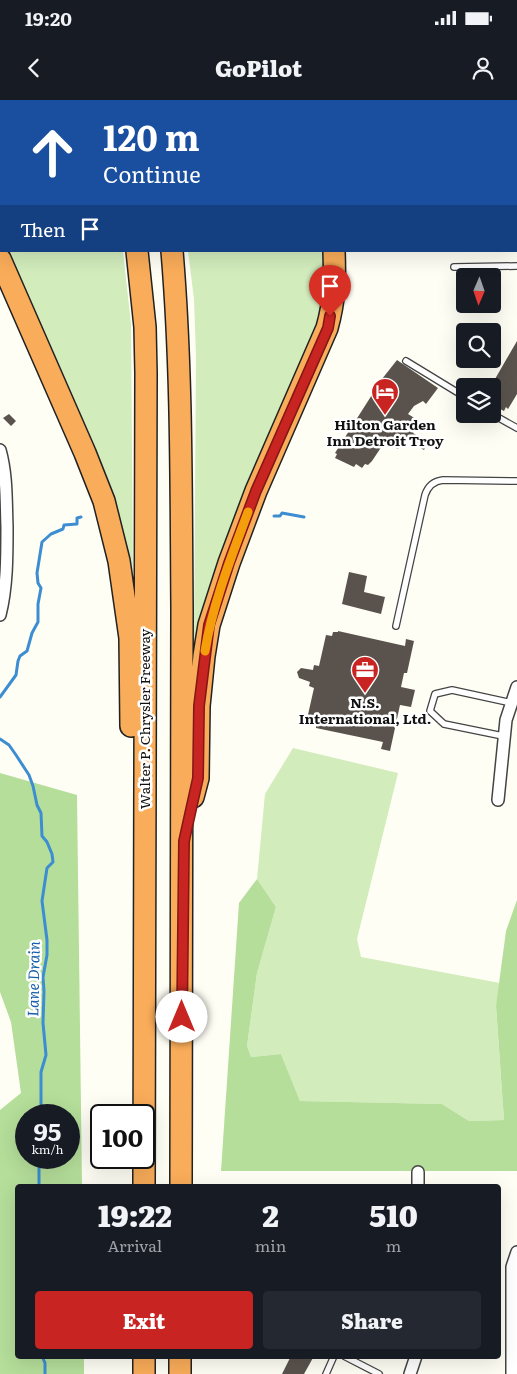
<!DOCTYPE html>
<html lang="en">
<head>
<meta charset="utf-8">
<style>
  :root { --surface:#171b24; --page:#242831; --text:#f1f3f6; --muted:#9ea1a6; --accent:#c82422 }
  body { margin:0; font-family:Literata,serif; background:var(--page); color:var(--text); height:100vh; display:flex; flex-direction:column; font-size:19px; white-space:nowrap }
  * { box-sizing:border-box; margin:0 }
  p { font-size:16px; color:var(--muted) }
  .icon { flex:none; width:28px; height:28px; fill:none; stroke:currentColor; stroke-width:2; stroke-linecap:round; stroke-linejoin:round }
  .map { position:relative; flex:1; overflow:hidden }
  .side { position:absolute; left:15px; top:1084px; width:486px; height:175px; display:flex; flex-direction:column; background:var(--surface); border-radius:5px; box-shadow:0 5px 20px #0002 }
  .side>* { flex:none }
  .top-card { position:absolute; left:0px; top:0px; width:518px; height:152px; box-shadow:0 5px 20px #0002; background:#1a4fa0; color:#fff; overflow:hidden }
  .needle { width:32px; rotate:182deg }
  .controls { position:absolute; left:456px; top:168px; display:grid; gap:10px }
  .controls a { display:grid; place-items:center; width:45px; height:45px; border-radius:5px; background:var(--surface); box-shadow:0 5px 20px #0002; font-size:25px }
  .speed { position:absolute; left:15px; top:1004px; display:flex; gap:10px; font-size:25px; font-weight:700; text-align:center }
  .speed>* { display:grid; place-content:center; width:65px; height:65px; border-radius:50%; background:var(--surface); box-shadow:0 5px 20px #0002; line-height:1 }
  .speed small { font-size:12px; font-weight:400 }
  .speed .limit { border:2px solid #111; border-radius:8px; background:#fff; color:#111 }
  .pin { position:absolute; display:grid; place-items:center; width:42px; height:42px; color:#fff; margin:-51px -21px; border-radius:50% 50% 50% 0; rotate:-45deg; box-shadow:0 0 5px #0007 }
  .pin .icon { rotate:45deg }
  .me { position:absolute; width:55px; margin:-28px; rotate:0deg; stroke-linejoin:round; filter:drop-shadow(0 0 4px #0008) }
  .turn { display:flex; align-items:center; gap:18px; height:105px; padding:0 20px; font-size:22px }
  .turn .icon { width:65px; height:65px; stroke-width:2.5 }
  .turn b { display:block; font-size:35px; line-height:42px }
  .then { display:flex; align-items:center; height:48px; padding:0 20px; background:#0003; gap:10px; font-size:19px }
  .eta { display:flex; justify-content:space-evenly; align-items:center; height:85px; text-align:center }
  .eta b { font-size:30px; font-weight:800; line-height:35px }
  .cta { display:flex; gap:10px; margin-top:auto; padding:10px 20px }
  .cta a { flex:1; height:58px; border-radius:5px; background:var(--accent); color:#fff; font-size:20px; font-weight:800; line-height:58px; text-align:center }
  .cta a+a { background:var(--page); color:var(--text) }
  .status { display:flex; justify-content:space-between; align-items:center; height:35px; padding:0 25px; background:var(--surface); direction:ltr }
  .status svg { height:14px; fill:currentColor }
  header { display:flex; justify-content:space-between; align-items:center; height:65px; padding:0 20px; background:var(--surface); font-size:22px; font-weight:800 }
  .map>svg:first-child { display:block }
</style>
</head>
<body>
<div class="status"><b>19:20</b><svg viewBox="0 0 49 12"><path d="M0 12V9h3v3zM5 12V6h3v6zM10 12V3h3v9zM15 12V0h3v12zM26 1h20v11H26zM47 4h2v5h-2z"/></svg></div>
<header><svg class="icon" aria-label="back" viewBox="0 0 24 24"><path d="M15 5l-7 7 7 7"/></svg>GoPilot<svg class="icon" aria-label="person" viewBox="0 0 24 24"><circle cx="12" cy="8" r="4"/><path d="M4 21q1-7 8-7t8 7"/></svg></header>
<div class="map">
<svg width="517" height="1274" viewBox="0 0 517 1274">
  <rect width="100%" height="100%" fill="#fffef5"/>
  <!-- green -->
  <path fill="#d2ecbc" d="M0,0L87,1H1V138Z
    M154,0H277L280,1H154Z
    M7,151H123L131,224L133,476H131L48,249Z
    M188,151H323C324,164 325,178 324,191C323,208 317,225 312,241L197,545L194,544L196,256L194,199Z
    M293,648L398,673L357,839L361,857L500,883L496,907L504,1020L469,1021L442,1004L300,1001L281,954L251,957L247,946L257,873L276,807L257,779L265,694Z"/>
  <!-- forest -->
  <path fill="#b5de9a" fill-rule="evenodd" d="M0,673L77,695L82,1086H18V1256H84V1274H0V1010L21,993L11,922L0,892ZM26,1015H69V1058H26Z
    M257,779L276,807L257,873L247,946L251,957L281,954L300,1001L442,1004L469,1021L504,1020L496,906L506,831L517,800V1071H221L239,803Z"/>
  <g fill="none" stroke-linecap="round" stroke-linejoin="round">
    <!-- stream -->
    <path stroke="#3c8dd2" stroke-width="3" d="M274,416H280L282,413L304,417
      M0,597L16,575L18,561L20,556L27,551L32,533L38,522V504L41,488L38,483L37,473L42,442L51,434L63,429L64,425L77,424V418L81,417
      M0,639L9,645L16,655L29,675L33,686L37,705L41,713L42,736L47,742L52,754L53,762L47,768L42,801L47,840V855L43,877L44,891L43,923L46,955L41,972V1015
      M39,1086V1058
      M42,1256L45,1263V1274"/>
  </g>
  <!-- building -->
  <path fill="#5a534d" d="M517,241V294L508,309L506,307L504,311L492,305V289L498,280L495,279Z
    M397,260L438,288L426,304L423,301L414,306L408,314L416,319L412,326L416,328L413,333L428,342L424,350L408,340L405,344L402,342L398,349L384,343L372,361L368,365L365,364L362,368L356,364L354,367L335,358L337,354L335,353L382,279Z
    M9,314L16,321L11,326L3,318Z
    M349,472L367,476L364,492L385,497L381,514L342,504Z
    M338,531L405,546L406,539L414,541L407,573H404L401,587L415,590L411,607L400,605L390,651L381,649L383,642L316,628V626H312L313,621L307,619L314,588L309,586L310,582L299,578L297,572L301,568L313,570L314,565L319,566L326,535L332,536L333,532H338Z
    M291,1256H314L304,1274H282Z"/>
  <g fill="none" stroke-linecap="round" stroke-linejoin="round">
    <defs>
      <path id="lane" d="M454,167L517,166
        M406,261L465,297
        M492,314L517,328
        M396,526L425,395C428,386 434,381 443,380L517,381
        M503,636L444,624L430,611L435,594L452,590L512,603
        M344,1256L379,1274
        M326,1274L334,1256"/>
      <path id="street" d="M0,350C7,375 6,401 7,427C7,457 7,487 0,515
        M498,700L506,620L517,587
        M418,1086V1072
        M410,1274L416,1256
        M512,1274V1167L517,1152"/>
      <path id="highway" d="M102,0V1
        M135,0V1
        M294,0L295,1
        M360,1L361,0
        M137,151L145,227L146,273L144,1086
        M172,151C182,270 181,389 182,508C183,701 183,894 181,1086
        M0,159L85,353L104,401L119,461L130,538L131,626
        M193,697L198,678L199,606L204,556L209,525L229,463L256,391L327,228C335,199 335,180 334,151
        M144,1274V1256
        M180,1274V1256"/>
    </defs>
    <!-- lane casing -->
    <use href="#lane" stroke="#444" stroke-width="8"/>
    <!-- street casing -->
    <use href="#street" stroke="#444" stroke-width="14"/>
    <!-- highway casing -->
    <use href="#highway" stroke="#222" stroke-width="24"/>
    <!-- lane -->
    <use href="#lane" stroke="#fff" stroke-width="5.5"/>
    <!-- street -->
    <use href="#street" stroke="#fff" stroke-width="11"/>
    <!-- highway -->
    <use href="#highway" stroke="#f9ac59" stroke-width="21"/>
  </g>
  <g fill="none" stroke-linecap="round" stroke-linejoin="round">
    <defs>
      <path id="route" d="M182,917L184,741L198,678L199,606L209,525L229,463L256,391L328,228L330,216"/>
    </defs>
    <!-- route casing -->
    <use href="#route" stroke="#821716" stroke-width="12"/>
    <!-- route -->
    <use href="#route" stroke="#c82422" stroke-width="9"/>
    <!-- slow -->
    <path stroke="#f59e0b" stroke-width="9" d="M205,551C213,503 231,458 248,412"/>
  </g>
  <!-- icons -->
  <defs>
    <symbol id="hotel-pin" viewBox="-11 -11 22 30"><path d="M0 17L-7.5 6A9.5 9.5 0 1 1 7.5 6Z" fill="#c82422" stroke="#fff"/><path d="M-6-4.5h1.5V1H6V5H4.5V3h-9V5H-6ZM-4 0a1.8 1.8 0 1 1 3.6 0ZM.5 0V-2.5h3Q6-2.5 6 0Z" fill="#fff"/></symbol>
    <symbol id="office-pin" viewBox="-11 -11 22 30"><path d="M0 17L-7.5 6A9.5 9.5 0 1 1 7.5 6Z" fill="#c82422" stroke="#fff"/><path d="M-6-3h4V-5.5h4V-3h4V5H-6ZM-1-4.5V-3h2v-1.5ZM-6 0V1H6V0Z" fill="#fff"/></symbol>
  </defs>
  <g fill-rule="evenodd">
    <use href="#hotel-pin" x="369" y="276" width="32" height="43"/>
    <use href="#office-pin" x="349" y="554" width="32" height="43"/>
  </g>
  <g text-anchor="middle" stroke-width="5" stroke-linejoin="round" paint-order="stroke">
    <!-- poi labels -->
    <g font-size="14" font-weight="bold" fill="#111" stroke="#fff">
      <text x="385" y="330">Hilton Garden<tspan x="385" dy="16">Inn Detroit Troy</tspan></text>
      <text x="365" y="608">N.S.<tspan x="365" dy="16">International, Ltd.</tspan></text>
    </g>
    <!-- street labels -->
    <g font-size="14" fill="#111" stroke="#fff">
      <text transform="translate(145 619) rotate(-90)" y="5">Walter P. Chrysler Freeway</text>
    </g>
    <!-- water labels -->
    <g font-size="15" font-style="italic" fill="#145fa9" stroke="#fff">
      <text transform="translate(34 879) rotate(-89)" y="5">Lane Drain</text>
    </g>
  </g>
</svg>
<div class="controls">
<a><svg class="needle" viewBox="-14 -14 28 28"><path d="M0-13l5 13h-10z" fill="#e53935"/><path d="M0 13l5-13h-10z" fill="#9ea1a6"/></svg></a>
<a><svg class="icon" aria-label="search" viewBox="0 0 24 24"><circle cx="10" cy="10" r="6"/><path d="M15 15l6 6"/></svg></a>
<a><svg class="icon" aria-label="layers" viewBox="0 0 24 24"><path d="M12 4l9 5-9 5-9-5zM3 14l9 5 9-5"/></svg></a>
</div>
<div class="speed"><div>95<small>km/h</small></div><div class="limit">100</div></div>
<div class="pin" style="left:330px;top:216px;background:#d93025"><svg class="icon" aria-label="arrive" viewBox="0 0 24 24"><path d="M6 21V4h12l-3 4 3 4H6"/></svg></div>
<svg class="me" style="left:182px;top:917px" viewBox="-20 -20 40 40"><circle r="19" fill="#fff"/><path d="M0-13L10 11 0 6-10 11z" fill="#c82422"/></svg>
<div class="top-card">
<div class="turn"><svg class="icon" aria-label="ahead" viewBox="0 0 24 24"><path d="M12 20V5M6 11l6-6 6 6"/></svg><div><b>120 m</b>Continue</div></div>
<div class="then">Then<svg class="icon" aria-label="arrive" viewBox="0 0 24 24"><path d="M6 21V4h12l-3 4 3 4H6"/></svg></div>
</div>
<section class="side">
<div class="eta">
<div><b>19:22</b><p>Arrival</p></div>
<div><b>2</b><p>min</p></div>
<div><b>510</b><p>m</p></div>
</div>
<div class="cta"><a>Exit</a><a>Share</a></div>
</section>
</div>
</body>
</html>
